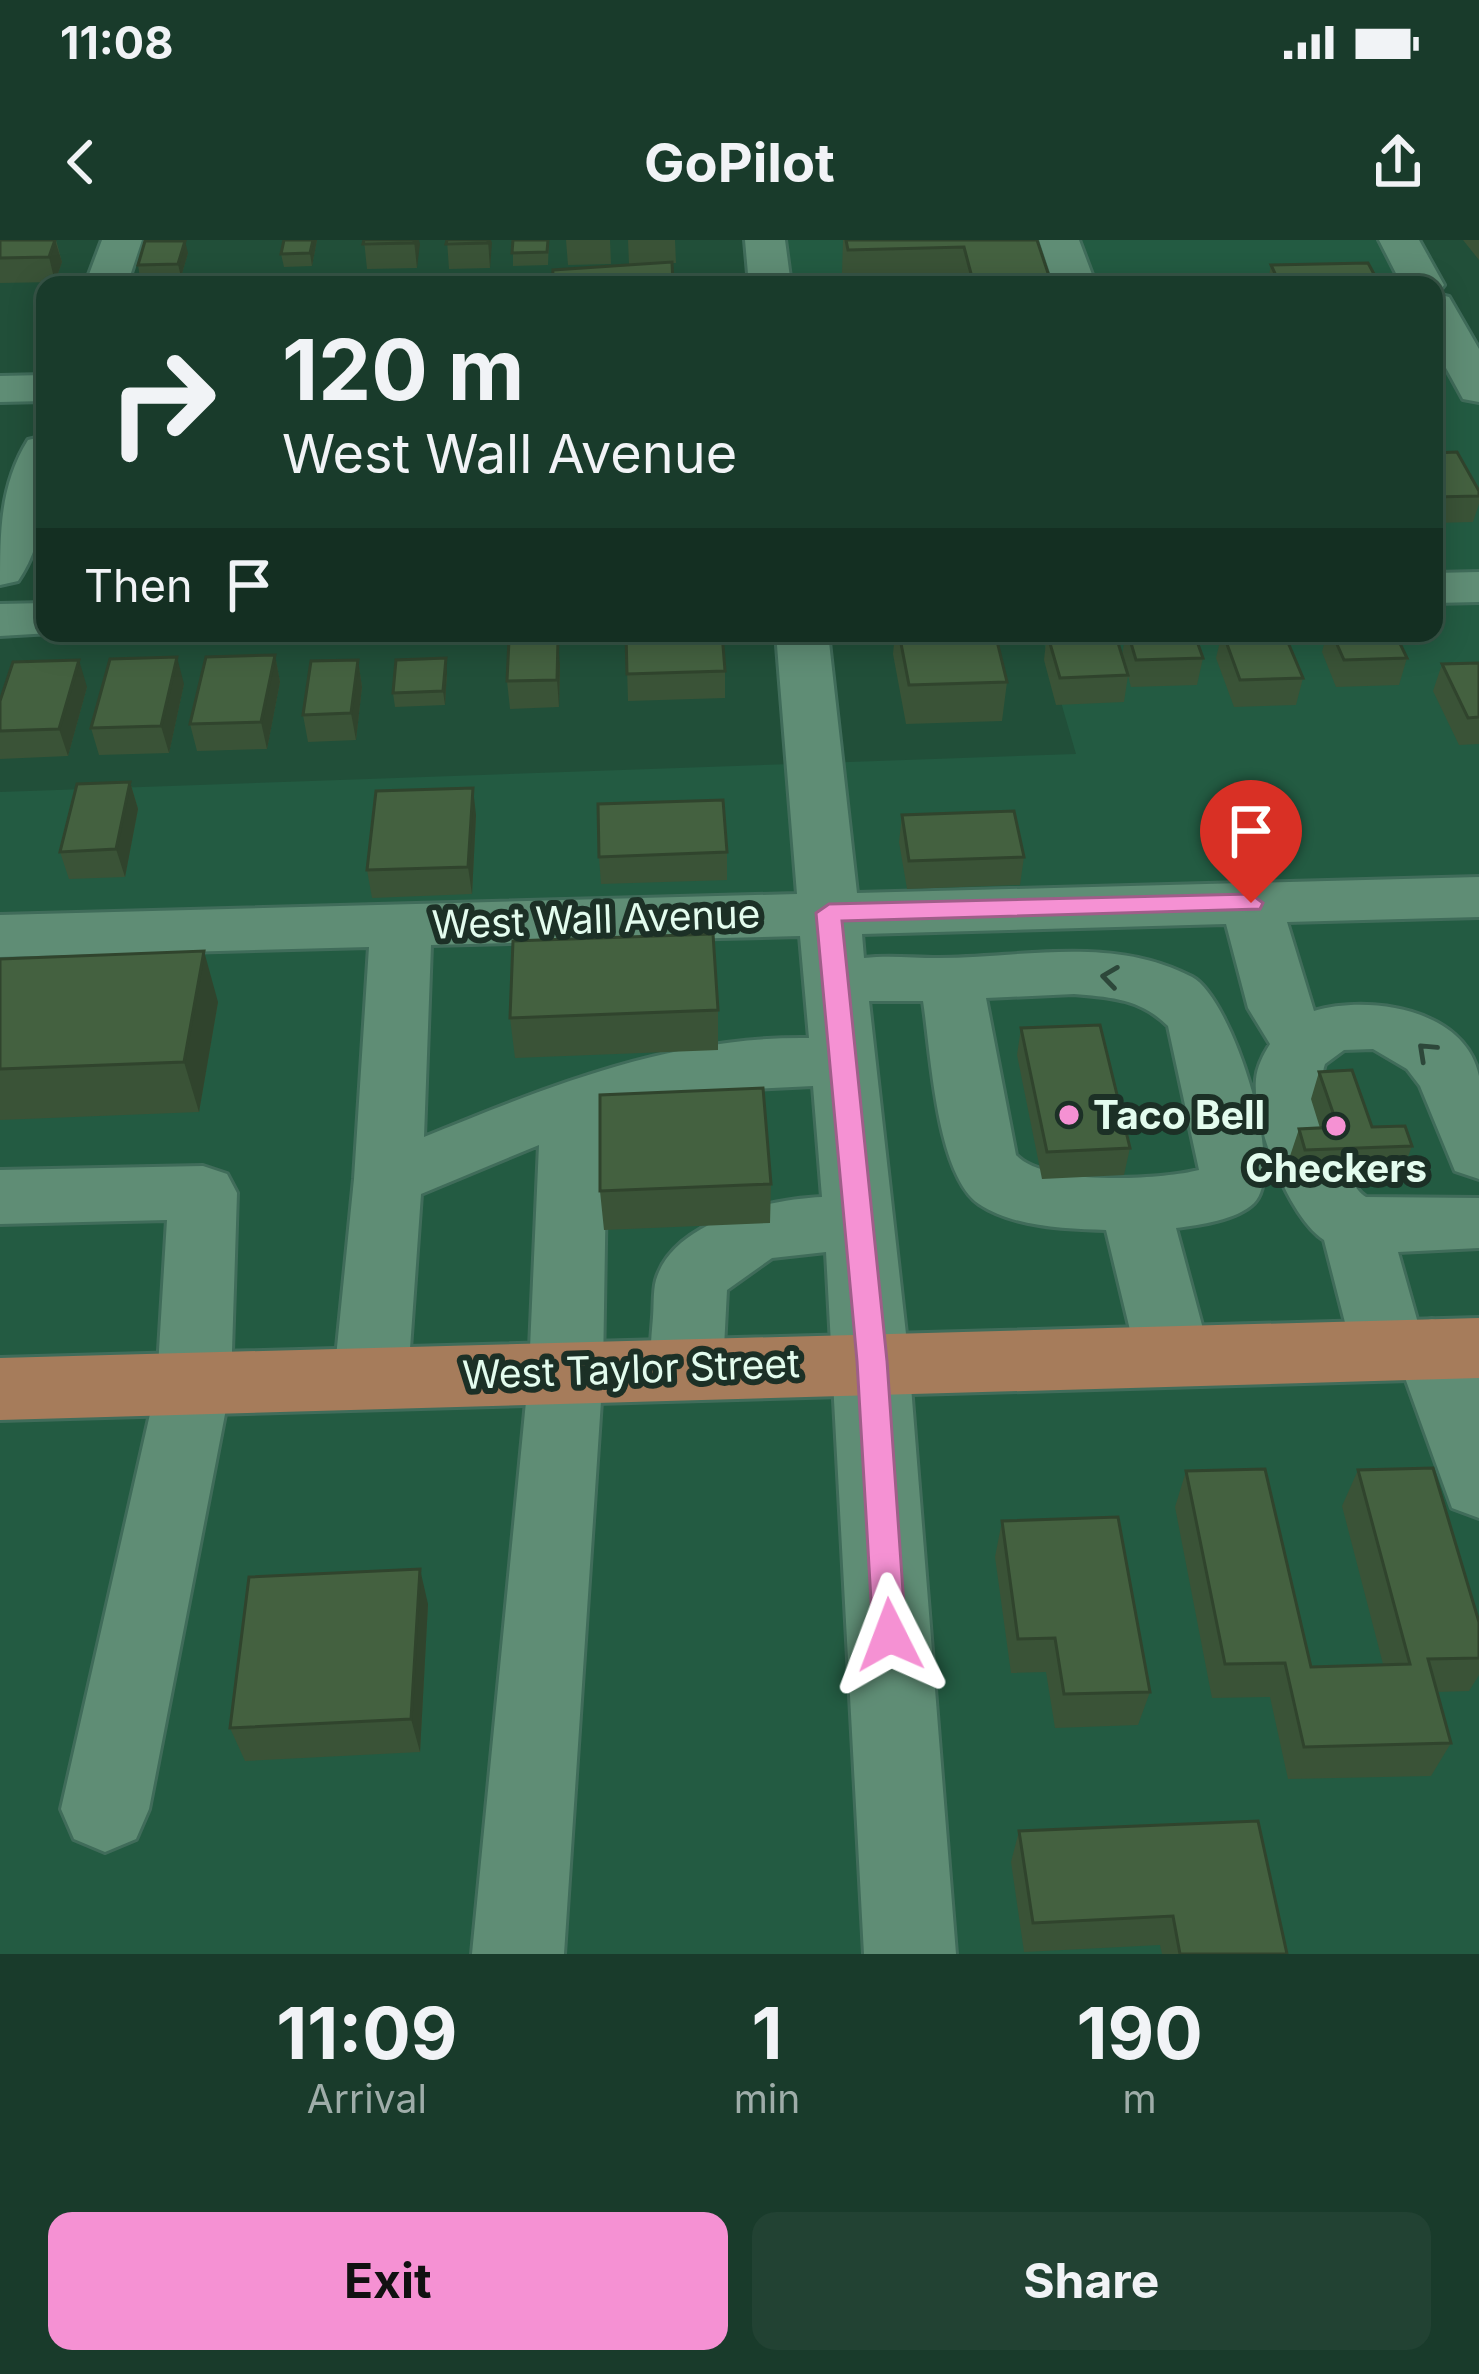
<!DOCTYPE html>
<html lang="en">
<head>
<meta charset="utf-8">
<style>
  :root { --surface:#193b2b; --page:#224233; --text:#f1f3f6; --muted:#9fada9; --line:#375547; --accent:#f591d3 }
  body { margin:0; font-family:Inter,sans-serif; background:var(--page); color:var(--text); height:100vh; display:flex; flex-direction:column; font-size:45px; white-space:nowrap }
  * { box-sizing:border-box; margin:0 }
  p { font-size:39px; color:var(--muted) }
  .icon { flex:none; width:66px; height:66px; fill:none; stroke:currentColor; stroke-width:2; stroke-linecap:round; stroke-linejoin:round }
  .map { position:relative; height:1714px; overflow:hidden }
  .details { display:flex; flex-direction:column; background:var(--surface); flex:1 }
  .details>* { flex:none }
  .top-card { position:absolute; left:36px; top:36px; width:1407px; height:366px; border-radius:24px; box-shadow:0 6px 30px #0003,0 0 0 3px var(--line); background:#193b2b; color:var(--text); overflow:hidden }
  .pin { position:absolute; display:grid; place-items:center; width:102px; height:102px; color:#fff; margin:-123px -51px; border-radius:50% 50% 50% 0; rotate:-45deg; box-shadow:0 0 12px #0007 }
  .pin .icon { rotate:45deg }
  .me { position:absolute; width:132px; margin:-66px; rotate:357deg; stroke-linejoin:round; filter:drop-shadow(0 0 9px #0008) }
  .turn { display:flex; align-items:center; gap:42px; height:252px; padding:0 48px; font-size:54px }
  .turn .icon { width:156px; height:156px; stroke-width:2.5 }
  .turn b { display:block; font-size:84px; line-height:102px }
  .then { display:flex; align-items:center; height:114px; padding:0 48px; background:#0003; gap:24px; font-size:45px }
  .eta { display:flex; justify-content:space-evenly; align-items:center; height:204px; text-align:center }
  .eta b { font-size:72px; font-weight:700; line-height:84px }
  .button { display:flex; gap:24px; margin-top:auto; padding:24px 48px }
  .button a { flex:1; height:138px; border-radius:24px; background:var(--accent); color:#111; font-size:48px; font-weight:700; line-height:138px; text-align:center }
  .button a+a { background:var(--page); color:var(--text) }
  .status { display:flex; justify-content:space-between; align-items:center; height:84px; padding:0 60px; background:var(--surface); direction:ltr }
  .status svg { height:33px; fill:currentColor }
  header { display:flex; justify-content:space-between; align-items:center; height:156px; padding:0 48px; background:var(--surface); font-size:54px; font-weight:700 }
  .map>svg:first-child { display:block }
</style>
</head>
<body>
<div class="status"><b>11:08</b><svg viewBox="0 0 49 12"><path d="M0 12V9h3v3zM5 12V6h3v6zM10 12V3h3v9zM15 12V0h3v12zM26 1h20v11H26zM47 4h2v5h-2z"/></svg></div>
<header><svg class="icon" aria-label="back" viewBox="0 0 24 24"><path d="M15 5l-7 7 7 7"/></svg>GoPilot<svg class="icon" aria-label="share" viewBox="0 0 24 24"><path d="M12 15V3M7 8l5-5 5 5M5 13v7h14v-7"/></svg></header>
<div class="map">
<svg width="1479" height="1714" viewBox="0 0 1479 1714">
  <rect width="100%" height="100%" fill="#214f39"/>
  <!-- built -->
  <path fill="#235b42" d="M759,0H1392L1416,45H765Z
    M1434,76L1479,121V1714H0V552L1076,514L1041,393H1434Z"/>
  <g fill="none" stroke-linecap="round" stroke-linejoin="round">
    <defs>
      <path id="minor" d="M102,0H142L127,45H85Z
        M745,0H785L791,45H749Z
        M1039,0H1079L1096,45H1054Z
        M1379,0H1419L1444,45L1437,54L1449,57L1479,109V162L1463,159L1434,106V45H1402Z
        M45,135V161L0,162V136Z
        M45,196C45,247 48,297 18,341L0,345C0,293 0,245 28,200Z
        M1479,332V362L1434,363V333Z
        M45,363V393H51L0,396V364Z
        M776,393H828L857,653L1479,637V677L1287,682L1314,771C1368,755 1465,768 1479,836C1479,868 1479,907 1479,939L1455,931L1420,846L1407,829L1373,809L1344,810L1325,824C1314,855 1339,939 1366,957L1479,958V1008L1398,1012L1418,1083L1432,1079L1458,1087L1479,1137V1278L1452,1268L1404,1135L1389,1140L1363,1132L1352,1110L1324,1000C1289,978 1252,882 1256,839C1257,827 1263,815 1270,804L1248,768L1226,684L862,694L864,718C889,715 913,718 938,718C1023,718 1112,695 1192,737C1232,758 1287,931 1254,963C1237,980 1199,985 1176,988L1210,1115L1199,1137L1173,1146L1147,1137L1136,1115L1106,990C1067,989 1013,987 979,964C936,934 931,812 923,761H869L909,1121L956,1714H864L826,1012L772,1018L727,1050L723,1127L712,1149L686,1158L660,1149C647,1124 651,1105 653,1077C654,1066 653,1051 656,1040C673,981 770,959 822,957L813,846L706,851L607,878L603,1131L564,1714H472L529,1131L539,905L421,954L408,1137L397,1159L371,1168L345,1159L334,1137L354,939L369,707L0,717V675L797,654ZM800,696L809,798C672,796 549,846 424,897L431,705ZM1074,754C1111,757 1141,759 1168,786L1199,930C1160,940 1044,946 1016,915L986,758Z
        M203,926L227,934L237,953L231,1143L149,1569L136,1599L105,1612L74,1599L61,1569L157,1143L167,980L0,984V930Z"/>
      <path id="major" d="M1479,1078V1138L0,1180V1118Z"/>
    </defs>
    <!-- minor casing -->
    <use href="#minor" stroke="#406c5a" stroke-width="6"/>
    <!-- major casing -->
    <use href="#major" stroke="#406c5a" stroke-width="6"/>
    <!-- minor -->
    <use href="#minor" fill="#5f8d75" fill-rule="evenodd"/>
    <!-- major -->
    <use href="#major" fill="#a67c5b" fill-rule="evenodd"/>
  </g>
  <!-- wall -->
  <path fill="#3a5337" d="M0,0H56L62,22L55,42L0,43Z
    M317,0L312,26L284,27L281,14Z
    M364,0H419L417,28L367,29Z
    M447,0H491L490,28L449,29Z
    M513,0H549L548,25L513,26Z
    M566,0H610L611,24L568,25Z
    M628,0H675L676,23L629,24Z
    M843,0H1037L1052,45H844L842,33Z
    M1463,0H1479V20Z
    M188,13L181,37L140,38L138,25Z
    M1271,25L1380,45H1267Z
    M1434,166L1443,183L1436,209H1434Z
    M1434,213L1479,251V264L1473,282L1434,283Z
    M626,393L725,431V458L628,461Z
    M895,393H995L1007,442L1002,481L906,484L893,414Z
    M1047,393L1122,415L1126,393H1194L1203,418L1197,445L1131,447L1128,436L1124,462L1056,465L1044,420Z
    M1222,393H1284L1303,438L1296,465L1234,467L1216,418Z
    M1327,393H1395L1407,418L1399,445L1336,447L1322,412Z
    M275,415L280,442L267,509L197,511L190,484Z
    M358,420L362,447L356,500L308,502L303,475Z
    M1479,423V504L1459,505L1433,451L1442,424Z
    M560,426L559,467L510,469L507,441Z
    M447,432L445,465L395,467L393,453Z
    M184,444L169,513L99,515L91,488Z
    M87,447L68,516L0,519V461Z
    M130,542L138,569L125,637L69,639L60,612Z
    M476,575L472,654L372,658L367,630Z
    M902,575L1024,617L1020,645L907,649L899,602Z
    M727,612V640L601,644L599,617Z
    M0,719L218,762L199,872L0,880Z
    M718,770V810L515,818L510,778Z
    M1021,788L1130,908L1124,935L1042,939L1017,815Z
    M1319,832L1372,887L1412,906L1402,933L1297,937L1290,916L1299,889L1320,888L1311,859Z
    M771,944L770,983L604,990L600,951Z
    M1358,1230L1479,1382V1435L1469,1451L1437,1452L1451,1503L1431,1536L1288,1539L1270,1457L1212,1458L1175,1267L1186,1231L1311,1427L1383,1424L1342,1266Z
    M1002,1281L1150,1452L1138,1485L1055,1488L1046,1432L1011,1433L995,1317Z
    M428,1364L420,1512L245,1521L230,1488Z
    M1019,1591L1287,1714H1162L1160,1705L1024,1712L1011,1622Z"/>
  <!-- shaded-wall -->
  <path fill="#30442d" d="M55,0L62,22L55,42L49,17Z
    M313,0H317L312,26L310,13Z
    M414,0H419L420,4L417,28Z
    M488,0H491L492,3L490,28Z
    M185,1L188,13L181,37L178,24Z
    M558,399L560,426L559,467L557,440Z
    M275,415L280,442L267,509L261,482Z
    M177,417L184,444L169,513L161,486Z
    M446,418L447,432L445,465L443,451Z
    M79,420L87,447L68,516L59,489Z
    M358,420L362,447L356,500L351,473Z
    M130,542L138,569L125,637L116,609Z
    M473,548L476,575L472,654L468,627Z
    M204,711L218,762L199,872L184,822Z
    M420,1329L428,1364L420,1512L411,1479Z"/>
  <!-- building -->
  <path fill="#446140" stroke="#30442d" stroke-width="3" d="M0,0H55L49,17L0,18Z
    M284,0H313L310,13L281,14Z
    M364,0H414V3L363,4Z
    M447,0H488V3L446,4Z
    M513,0H548L547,12L512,13Z
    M846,0H1037L1052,45H974L964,7L848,10Z
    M145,1H185L178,24L138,25Z
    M672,22L673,45H552L553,30Z
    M1368,23L1380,45H1300L1299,41L1279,42L1271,25Z
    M1434,166L1443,183H1434Z
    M1457,212L1479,251V256L1434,257V213Z
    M626,393H722L725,431L627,434Z
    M899,393H995L1007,442L909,445Z
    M1047,393H1115L1128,435L1060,438Z
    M1128,393H1194L1203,418L1136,420Z
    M1223,393H1284L1303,438L1240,440Z
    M1332,393H1395L1407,418L1344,420Z
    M558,399L557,440L507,441L509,400Z
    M275,415L261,482L190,484L206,417Z
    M177,417L161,486L91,488L110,419Z
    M446,418L443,451L393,453L396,420Z
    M79,420L59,489L0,491V461L13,422Z
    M358,420L351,473L303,475L311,421Z
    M1479,423V477L1468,478L1442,424Z
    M130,542L116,609L60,612L77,544Z
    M473,548L468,627L367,630L376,551Z
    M723,560L727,612L599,617L598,564Z
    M1014,571L1024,617L909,621L902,575Z
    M713,694L718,770L510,778L513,701Z
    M204,711L184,822L0,829V719Z
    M1100,785L1130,908L1047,912L1021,788Z
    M1352,830L1372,887L1405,886L1412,906L1305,910L1299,889L1338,887L1319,832Z
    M763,848L771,944L600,951V855Z
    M1433,1228L1479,1382V1418L1428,1419L1451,1503L1304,1507L1285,1423L1225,1424L1186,1231L1265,1229L1311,1427L1410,1424L1358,1230Z
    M1118,1277L1150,1452L1064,1454L1055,1398L1018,1399L1002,1281Z
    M420,1329L411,1479L230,1488L249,1337Z
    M1258,1581L1287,1714H1180L1173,1676L1033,1683L1019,1591Z"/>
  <!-- one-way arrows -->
  <defs><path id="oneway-chevron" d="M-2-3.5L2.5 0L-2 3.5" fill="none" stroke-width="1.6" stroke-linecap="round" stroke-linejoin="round" transform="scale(3)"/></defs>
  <g stroke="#2d473a">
    <use href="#oneway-chevron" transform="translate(1110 737) rotate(-172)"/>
    <use href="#oneway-chevron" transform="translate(1426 811) rotate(-137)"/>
  </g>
  <!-- route -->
  <path fill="#f591d3" stroke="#9f5e89" stroke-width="3" d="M1251,654L1263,663L1260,669L842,681L887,1121L906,1395L901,1406L890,1410L878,1406L873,1395L857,1121L816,673L829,664Z"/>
  <!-- markers -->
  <g fill="#f591d3" stroke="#1c3026" stroke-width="4.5">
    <circle cx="1069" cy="875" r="12"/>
    <circle cx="1336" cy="886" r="12"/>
  </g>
  <g text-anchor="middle" stroke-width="12" stroke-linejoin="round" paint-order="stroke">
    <!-- street labels -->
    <g font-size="39" fill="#e3fcee" stroke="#1c3026">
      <text transform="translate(596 679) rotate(-2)" y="14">West Wall Avenue</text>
      <text transform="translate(631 1129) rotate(-2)" y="14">West Taylor Street</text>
    </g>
    <!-- poi labels -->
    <g font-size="39" font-weight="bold" fill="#e3fcee" stroke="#1c3026" text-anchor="start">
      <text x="1093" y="889">Taco Bell</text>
      <text x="1336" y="942" text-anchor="middle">Checkers</text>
    </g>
  </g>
</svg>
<div class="pin" style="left:1251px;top:663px;background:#d93025"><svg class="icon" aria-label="arrive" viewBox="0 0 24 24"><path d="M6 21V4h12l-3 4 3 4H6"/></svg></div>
<svg class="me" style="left:890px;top:1395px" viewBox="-20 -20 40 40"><path d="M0-17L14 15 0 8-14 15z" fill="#f591d3" stroke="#fff" stroke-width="4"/></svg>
<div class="top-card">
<div class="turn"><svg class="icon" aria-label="right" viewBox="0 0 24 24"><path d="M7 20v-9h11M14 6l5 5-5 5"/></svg><div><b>120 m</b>West Wall Avenue</div></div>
<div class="then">Then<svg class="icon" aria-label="arrive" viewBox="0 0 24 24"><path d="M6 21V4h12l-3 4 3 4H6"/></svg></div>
</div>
</div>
<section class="details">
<div class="eta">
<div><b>11:09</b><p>Arrival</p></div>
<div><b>1</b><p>min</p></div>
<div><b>190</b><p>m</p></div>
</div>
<div class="button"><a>Exit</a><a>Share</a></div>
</section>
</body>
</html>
